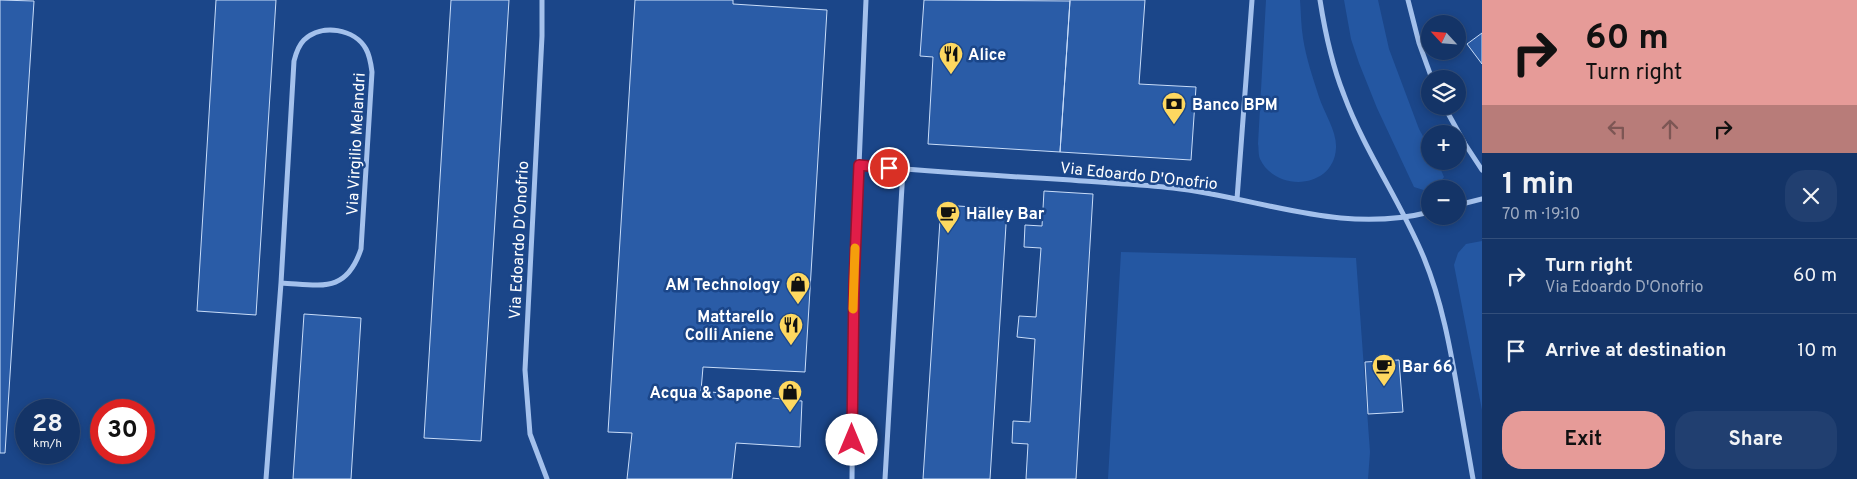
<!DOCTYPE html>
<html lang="en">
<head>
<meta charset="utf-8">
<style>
  :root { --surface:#143467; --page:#213f70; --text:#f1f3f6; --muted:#9daac0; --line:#334f7b; --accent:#e69b98 }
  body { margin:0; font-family:Overpass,sans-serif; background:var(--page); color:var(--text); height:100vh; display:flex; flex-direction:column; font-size:19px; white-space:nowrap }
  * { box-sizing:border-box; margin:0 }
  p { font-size:16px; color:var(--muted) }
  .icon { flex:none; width:28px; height:28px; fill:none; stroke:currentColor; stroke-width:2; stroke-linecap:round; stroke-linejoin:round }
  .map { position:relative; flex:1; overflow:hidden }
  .details { display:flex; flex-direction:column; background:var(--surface); width:375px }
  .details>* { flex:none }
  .banner { background:#e69b98; color:#111; overflow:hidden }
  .needle { width:32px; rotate:296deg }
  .controls { position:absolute; left:1421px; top:15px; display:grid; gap:10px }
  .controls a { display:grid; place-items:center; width:45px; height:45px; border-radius:50%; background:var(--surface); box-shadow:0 2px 8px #0003,0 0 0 1px var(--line); font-size:25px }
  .speed { position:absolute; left:15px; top:399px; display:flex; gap:10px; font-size:25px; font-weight:700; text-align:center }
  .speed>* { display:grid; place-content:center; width:65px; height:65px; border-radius:50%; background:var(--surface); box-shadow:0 2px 8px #0003,0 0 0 1px var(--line); line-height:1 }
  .speed small { font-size:12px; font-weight:400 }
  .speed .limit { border:8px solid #d22; background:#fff; color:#111 }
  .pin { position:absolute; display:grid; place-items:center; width:42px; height:42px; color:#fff; margin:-21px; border:2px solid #fff; border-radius:50%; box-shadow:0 1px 5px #0007 }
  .me { position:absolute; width:55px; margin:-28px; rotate:0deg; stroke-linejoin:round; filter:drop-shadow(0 0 4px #0008) }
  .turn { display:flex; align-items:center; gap:18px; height:105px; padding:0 20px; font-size:22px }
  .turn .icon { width:65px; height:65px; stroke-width:2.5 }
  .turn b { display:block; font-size:35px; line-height:42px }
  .lanes { display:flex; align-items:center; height:48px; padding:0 20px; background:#0003; justify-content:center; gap:25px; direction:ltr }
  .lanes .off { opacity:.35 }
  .round { display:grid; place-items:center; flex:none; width:52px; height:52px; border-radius:20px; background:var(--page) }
  .head { display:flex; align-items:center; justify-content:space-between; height:85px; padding:0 20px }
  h1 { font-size:30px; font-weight:700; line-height:38px }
  .button { display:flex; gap:10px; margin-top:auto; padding:10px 20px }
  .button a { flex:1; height:58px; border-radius:20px; background:var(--accent); color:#111; font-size:20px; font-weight:700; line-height:58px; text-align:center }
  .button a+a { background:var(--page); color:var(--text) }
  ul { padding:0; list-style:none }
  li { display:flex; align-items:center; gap:15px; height:75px; padding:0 20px; border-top:1px solid var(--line) }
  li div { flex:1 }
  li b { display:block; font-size:19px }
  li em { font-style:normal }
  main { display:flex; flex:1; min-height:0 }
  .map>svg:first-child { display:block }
</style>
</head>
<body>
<main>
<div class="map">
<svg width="1482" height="479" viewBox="0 0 1482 479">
  <rect width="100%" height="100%" fill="#1b4689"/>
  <!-- green -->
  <path fill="#2457a2" d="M1266,0H1300C1301,13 1301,26 1303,38C1306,58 1313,78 1319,97C1324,113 1337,131 1336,148C1334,189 1276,193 1260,159C1258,154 1259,148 1258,144Z
    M1344,0H1378L1389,49L1419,129L1430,149V161H1437L1444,177C1440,182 1437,189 1430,189V192L1414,187L1377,108L1359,63L1351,39Z
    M1482,241V410L1454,265L1458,253L1466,244Z
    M1121,252L1356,258L1370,452L1368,479H1108Z"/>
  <!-- building -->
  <path fill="#2a5ca7" stroke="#c9ddf9" d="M0,0L34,1L5,453H0Z
    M216,0H276L256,315L197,311Z
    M451,0H509L481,441L424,438Z
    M635,0H733V4L827,10L805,372L703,367L701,391L802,401L800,447L736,443L732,479H627L632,433L608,432Z
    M924,0L1070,1L1060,152L928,144L933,57L920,56Z
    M1070,0H1145L1139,84L1196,87L1191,160L1060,152Z
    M1482,33V64L1467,44Z
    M1044,191L1093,194L1076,479H1026L1028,444L1012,443L1013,421L1030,422L1035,339L1017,337L1019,316L1036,317L1041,248L1024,247L1025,225L1042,226Z
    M941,205L1007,209L990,479H923Z
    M304,314L361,318L351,479H293Z
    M1399,360L1403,412L1368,414L1365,362Z"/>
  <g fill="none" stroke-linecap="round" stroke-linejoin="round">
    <!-- minor -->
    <path stroke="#a4c1ec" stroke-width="5" d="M542,0V36L525,370L530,434L547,479
      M1320,0C1325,32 1332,65 1344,95C1365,152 1401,202 1424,258C1442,302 1450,347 1458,393C1463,422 1468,450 1473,479
      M1408,0L1419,43L1432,79
      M1444,106L1465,144L1482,170
      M859,165C930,172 1000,176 1071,180C1105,183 1139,184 1173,188C1261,198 1340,235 1430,212
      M1237,199L1252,0
      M1458,205L1482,199
      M266,479L281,283L294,61C296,53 298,46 304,40C322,23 355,29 366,49C370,56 371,64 372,72L361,249C346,294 321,285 281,283
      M852,479L854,284L866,0
      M885,479L903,169"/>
  </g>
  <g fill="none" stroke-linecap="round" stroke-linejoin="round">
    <defs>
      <path id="route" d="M852,440L854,284L859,165L889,168"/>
    </defs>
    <!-- route casing -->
    <use href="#route" stroke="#92132f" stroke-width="12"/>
    <!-- route -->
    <use href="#route" stroke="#e11d48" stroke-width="9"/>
    <!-- slow -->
    <path stroke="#f59e0b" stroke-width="9" d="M853,309L855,248"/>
  </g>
  <!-- icons -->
  <defs>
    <symbol id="restaurant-pin" viewBox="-11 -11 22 30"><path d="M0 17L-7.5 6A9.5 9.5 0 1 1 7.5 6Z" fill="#fed860" stroke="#1b4689"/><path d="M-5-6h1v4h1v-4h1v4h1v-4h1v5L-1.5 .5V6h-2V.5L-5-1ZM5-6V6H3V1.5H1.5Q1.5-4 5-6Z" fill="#111"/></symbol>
    <symbol id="bank-pin" viewBox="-11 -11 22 30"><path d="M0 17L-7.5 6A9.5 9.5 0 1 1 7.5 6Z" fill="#fed860" stroke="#1b4689"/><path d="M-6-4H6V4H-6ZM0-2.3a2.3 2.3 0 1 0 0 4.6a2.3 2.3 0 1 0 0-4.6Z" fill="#111"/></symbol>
    <symbol id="cafe-pin" viewBox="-11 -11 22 30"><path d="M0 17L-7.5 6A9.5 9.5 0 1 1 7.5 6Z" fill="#fed860" stroke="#1b4689"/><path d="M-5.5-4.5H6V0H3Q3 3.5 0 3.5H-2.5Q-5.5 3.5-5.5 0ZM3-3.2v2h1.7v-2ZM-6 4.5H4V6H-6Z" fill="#111"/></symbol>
    <symbol id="shop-pin" viewBox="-11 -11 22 30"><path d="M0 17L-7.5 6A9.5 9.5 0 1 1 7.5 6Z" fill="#fed860" stroke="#1b4689"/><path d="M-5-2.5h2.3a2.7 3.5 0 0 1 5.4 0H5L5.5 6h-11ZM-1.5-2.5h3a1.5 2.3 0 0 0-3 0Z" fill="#111"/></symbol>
  </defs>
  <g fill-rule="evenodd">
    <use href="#restaurant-pin" x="937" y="40" width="28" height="38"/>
    <use href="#bank-pin" x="1160" y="90" width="28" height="38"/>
    <use href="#cafe-pin" x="934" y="199" width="28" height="38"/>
    <use href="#shop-pin" x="784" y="270" width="28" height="38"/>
    <use href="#restaurant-pin" x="777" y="311" width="28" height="38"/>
    <use href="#cafe-pin" x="1370" y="352" width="28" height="38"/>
    <use href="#shop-pin" x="776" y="378" width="28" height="38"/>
  </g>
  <g text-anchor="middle" stroke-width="5" stroke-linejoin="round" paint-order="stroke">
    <!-- poi labels -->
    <g font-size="16" font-weight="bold" fill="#fff" stroke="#1b4689" text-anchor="start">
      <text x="968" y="60">Alice</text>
      <text x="1192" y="110">Banco BPM</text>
      <text x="966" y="219">Halley Bar</text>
      <text x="780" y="290" text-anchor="end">AM Technology</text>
      <text x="774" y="322" text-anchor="end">Mattarello<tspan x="774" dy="18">Colli Aniene</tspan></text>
      <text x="1402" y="372">Bar 66</text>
      <text x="772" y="398" text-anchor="end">Acqua &amp; Sapone</text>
    </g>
    <!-- street labels -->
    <g font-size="16" fill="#fff" stroke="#1b4689">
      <text transform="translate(355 144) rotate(-87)" y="6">Via Virgilio Melandri</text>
      <text transform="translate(1139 175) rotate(6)" y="6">Via Edoardo D'Onofrio</text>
      <text transform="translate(518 240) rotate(-87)" y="6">Via Edoardo D'Onofrio</text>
    </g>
  </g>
</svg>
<div class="controls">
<a><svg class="needle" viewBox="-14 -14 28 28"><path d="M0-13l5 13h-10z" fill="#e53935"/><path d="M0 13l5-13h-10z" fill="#9daac0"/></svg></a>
<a><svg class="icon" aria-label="layers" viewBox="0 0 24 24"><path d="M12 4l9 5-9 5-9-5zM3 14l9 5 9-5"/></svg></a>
<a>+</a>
<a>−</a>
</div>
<div class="speed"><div>28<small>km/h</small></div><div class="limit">30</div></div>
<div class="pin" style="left:889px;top:168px;background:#d93025"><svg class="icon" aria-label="arrive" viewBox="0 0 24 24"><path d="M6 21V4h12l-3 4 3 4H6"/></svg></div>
<svg class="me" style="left:852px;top:440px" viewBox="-20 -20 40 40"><circle r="19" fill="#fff"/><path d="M0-13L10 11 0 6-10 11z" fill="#e11d48"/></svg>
</div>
<section class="details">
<div class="banner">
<div class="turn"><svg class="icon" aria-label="right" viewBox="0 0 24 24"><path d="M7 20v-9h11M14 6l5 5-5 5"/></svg><div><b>60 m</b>Turn right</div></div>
<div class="lanes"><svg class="icon off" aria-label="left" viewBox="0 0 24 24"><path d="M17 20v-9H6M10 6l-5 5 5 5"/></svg><svg class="icon off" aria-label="ahead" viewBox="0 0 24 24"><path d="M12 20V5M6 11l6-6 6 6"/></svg><svg class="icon" aria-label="right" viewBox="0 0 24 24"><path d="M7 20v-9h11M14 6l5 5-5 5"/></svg></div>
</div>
<div class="head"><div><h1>1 min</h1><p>70 m · 19:10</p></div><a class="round"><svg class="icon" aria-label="close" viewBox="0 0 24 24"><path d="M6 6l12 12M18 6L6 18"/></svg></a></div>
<ul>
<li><svg class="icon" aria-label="right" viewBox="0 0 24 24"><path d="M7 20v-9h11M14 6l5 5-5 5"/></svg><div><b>Turn right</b><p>Via Edoardo D'Onofrio</p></div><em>60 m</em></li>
<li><svg class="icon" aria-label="arrive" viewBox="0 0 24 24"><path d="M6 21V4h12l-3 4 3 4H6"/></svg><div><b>Arrive at destination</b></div><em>10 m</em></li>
</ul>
<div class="button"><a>Exit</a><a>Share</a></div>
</section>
</main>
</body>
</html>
